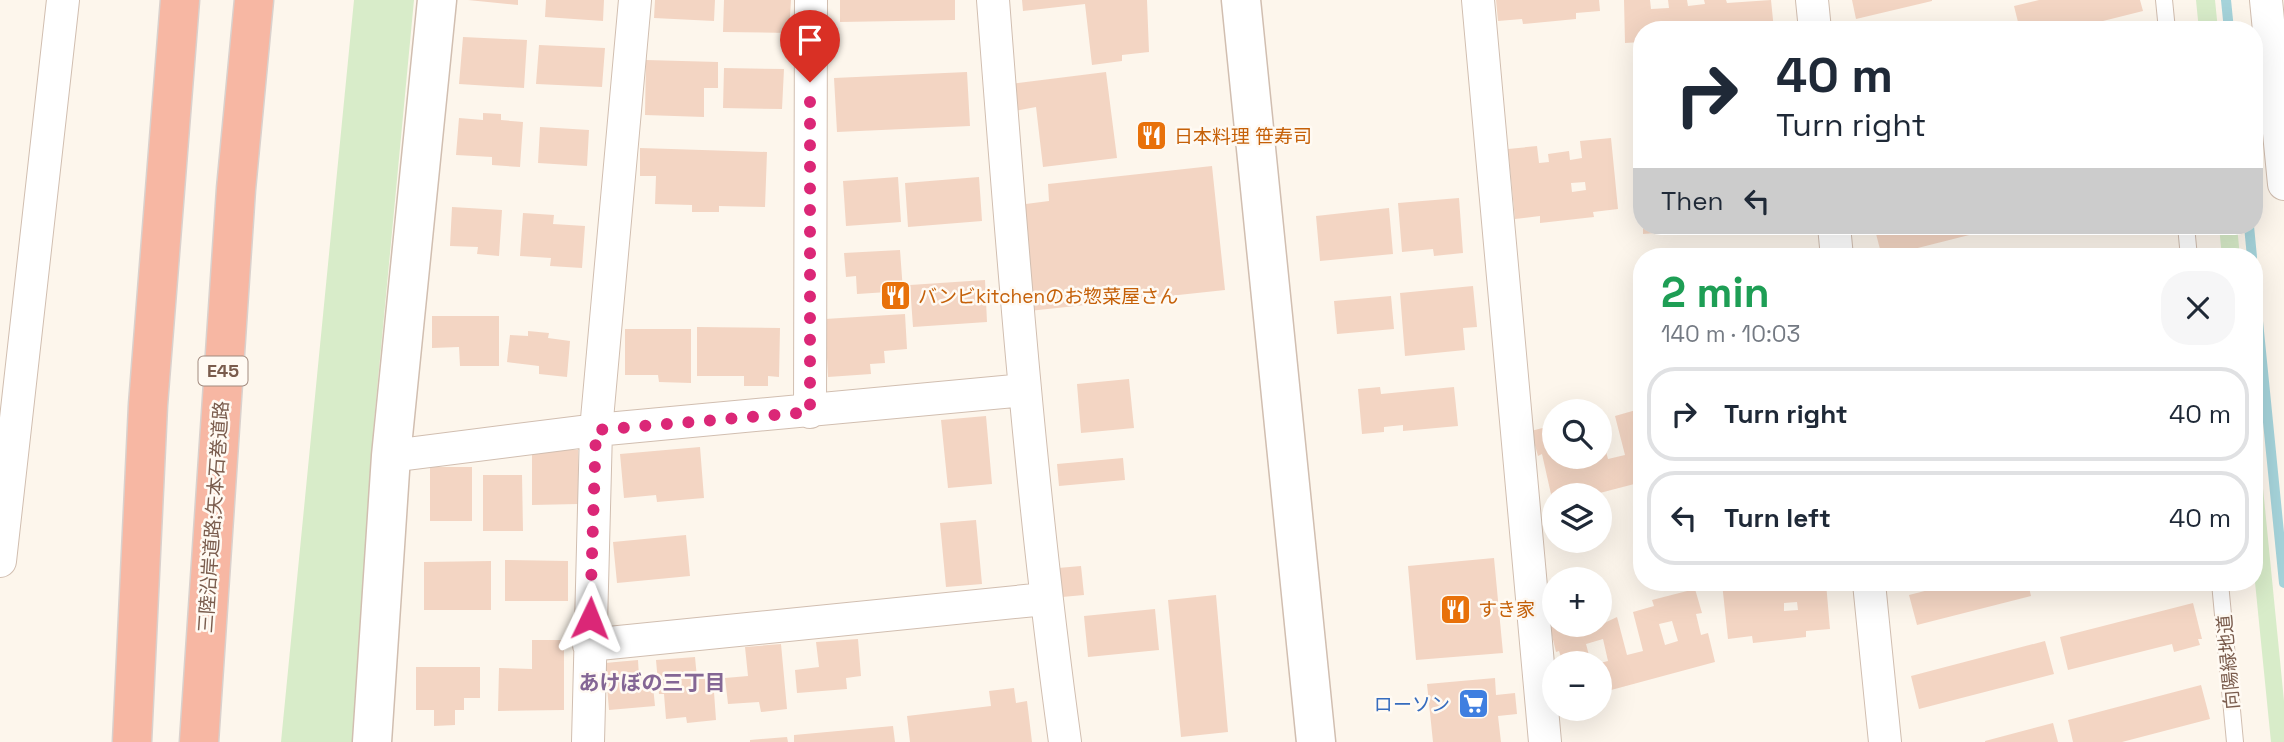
<!DOCTYPE html>
<html lang="en">
<head>
<meta charset="utf-8">
<style>
  :root { --surface:#fff; --page:#f6f6f7; --text:#1f2937; --muted:#747a83; --line:#e0e1e3 }
  body { margin:0; font-family:"Space Grotesk","Noto Sans JP",sans-serif; background:var(--page); color:var(--text); height:100vh; display:flex; flex-direction:column; font-size:26px; white-space:nowrap }
  * { box-sizing:border-box; margin:0 }
  p { font-size:23px; color:var(--muted) }
  .icon { flex:none; width:38px; height:38px; fill:none; stroke:currentColor; stroke-width:2; stroke-linecap:round; stroke-linejoin:round }
  .map { position:relative; flex:1; overflow:hidden }
  .panel { position:absolute; left:1633px; top:248px; width:630px; height:343px; display:flex; flex-direction:column; background:var(--surface); border-radius:28px; box-shadow:0 7px 28px #0002 }
  .panel>* { flex:none }
  .top-card { position:absolute; left:1633px; top:21px; width:630px; height:214px; border-radius:28px; box-shadow:0 7px 28px #0002; background:#fff; color:var(--text); overflow:hidden }
  .fabs { position:absolute; left:1542px; top:399px; display:grid; gap:14px }
  .fabs a { display:grid; place-items:center; width:70px; height:70px; border-radius:50%; background:var(--surface); box-shadow:0 7px 28px #0002; font-size:35px }
  .pin { position:absolute; display:grid; place-items:center; width:60px; height:60px; color:#fff; margin:-72px -30px; border-radius:50% 50% 50% 0; rotate:-45deg; box-shadow:0 0 7px #0007 }
  .pin .icon { rotate:45deg }
  .me { position:absolute; width:77px; margin:-38px; rotate:2deg; stroke-linejoin:round; filter:drop-shadow(0 0 5px #0008) }
  .turn { display:flex; align-items:center; gap:24px; height:147px; padding:0 28px; font-size:32px }
  .turn .icon { width:91px; height:91px; stroke-width:2.5 }
  .turn b { display:block; font-size:49px; line-height:60px }
  .then { display:flex; align-items:center; height:66px; padding:0 28px; background:#0003; gap:14px; font-size:26px }
  .round { display:grid; place-items:center; flex:none; width:74px; height:74px; border-radius:28px; background:var(--page) }
  .headline { display:flex; align-items:center; justify-content:space-between; height:119px; padding:0 28px }
  h1 { font-size:42px; font-weight:800; line-height:52px; color:#1e9e55 }
  ul { padding:0; list-style:none }
  li { display:flex; align-items:center; gap:21px; height:94px; margin:0 14px 10px; padding:0 14px; border:4px solid var(--line); border-radius:28px }
  li div { flex:1 }
  li b { display:block; font-size:26px }
  li em { font-style:normal }
  .map>svg:first-child { display:block }
</style>
</head>
<body>
<div class="map">
<svg width="2284" height="742" viewBox="0 0 2284 742">
  <rect width="100%" height="100%" fill="#fdf6ec"/>
  <!-- green -->
  <path fill="#d8ecc9" d="M354,0H414L374,422L355,742H281Z
    M2196,0H2215L2218,30H2199Z
    M2219,226H2237L2240,257H2222Z
    M2254,397L2284,701V742H2271L2254,572Z"/>
  <g fill="none" stroke-linecap="round" stroke-linejoin="round">
    <!-- stream -->
    <path stroke="#a5d3da" stroke-width="10" d="M2226,0L2229,30
      M2249,226L2252,257
      M2254,281L2284,583"/>
  </g>
  <!-- building -->
  <path fill="#f3d5c3" fill-rule="evenodd" d="M468,0H518V5Z
    M546,0H604L603,21L545,17Z
    M655,0H715L714,21L654,18Z
    M724,0H791L789,33L723,32Z
    M840,0H955V20L840,22Z
    M1022,0H1147L1149,52L1122,55V61L1092,65L1085,4L1023,11Z
    M1496,0H1599L1600,11L1576,13V19L1523,24L1522,19L1498,21Z
    M1624,0H1650L1651,9L1669,8L1668,0H1687L1688,6L1705,4L1704,0H1726L1727,3L1771,0L1774,30H1642V42L1625,43Z
    M1852,0H1932V1L1856,19Z
    M2039,0H2140L2143,11L2067,30H2020L2014,6Z
    M463,37L527,40L524,88L459,84Z
    M539,45L605,48L602,87L536,84Z
    M646,60L718,62V88H704V117L645,115Z
    M724,68L784,69L782,109L723,108Z
    M967,72L970,126L837,132L834,78Z
    M1106,72L1117,158L1043,167L1036,107L1014,111L1010,84Z
    M483,113L501,114V120L523,122L520,167L492,165V157L456,155L459,118L483,120Z
    M540,127L589,130L587,166L538,163Z
    M1611,138L1618,209L1593,212L1594,217L1540,223V216L1515,219L1508,149L1537,146L1539,163L1549,162L1548,154L1569,151L1570,160L1582,158L1580,141ZM1585,182L1586,190L1572,192L1571,183Z
    M640,148L767,152L765,207L719,206V212H692V205L655,204L656,176H640Z
    M1634,156H1642V182H1637Z
    M1212,166L1225,290L1029,311L1018,205L1049,201L1048,184Z
    M898,177L901,222L846,226L843,181Z
    M979,177L982,221L908,227L905,183Z
    M1459,198L1463,253L1434,256L1433,249L1402,252L1398,203Z
    M452,207L502,210L499,256L477,254L478,247L450,246Z
    M1389,208L1393,254L1320,261L1316,216Z
    M523,213L554,215L553,224L585,226L582,268L550,266L551,258L520,256Z
    M1643,226H1714V228L1643,234Z
    M1874,226H1997V228L1882,257Z
    M2158,249L2160,257H2128V256Z
    M900,250L903,291L857,294L856,276L846,277L844,253Z
    M985,280L987,322L913,327L910,285Z
    M1473,286L1477,327L1463,328L1465,350L1405,356L1400,293Z
    M1391,296L1394,329L1337,334L1334,301Z
    M905,314L907,349L884,351L885,363L870,364L871,374L828,377L825,319Z
    M432,316H499V366H460L459,347L432,348Z
    M697,327L780,328L779,377L768,376V386H744V376H697Z
    M625,329H691V383L659,382L658,375H625Z
    M528,331L549,333L548,338L570,341L567,377L539,374V366L507,362L510,335L528,336Z
    M1129,379L1134,428L1081,433L1077,384Z
    M1380,387L1381,394L1454,387L1458,426L1403,431V425L1384,427V432L1362,434L1358,389Z
    M1642,402V482L1592,495H1554L1553,503L1542,454L1538,456L1531,431L1554,425V457H1570L1573,469L1590,464L1588,457H1600V429L1608,459L1625,455L1615,416L1636,410L1634,404Z
    M986,416L992,484L948,488L941,420Z
    M700,447L704,498L657,502L656,495L624,498L620,454Z
    M532,450H578V504L532,505Z
    M1123,458L1125,480L1059,486L1057,464Z
    M430,467H472V521H430Z
    M483,475H522L523,531H483Z
    M976,520L982,584L946,587L940,523Z
    M686,535L690,576L617,583L613,542Z
    M1494,558L1503,653L1416,660L1408,566Z
    M505,560L568,561V601H505Z
    M491,561V610H424V562Z
    M1081,566L1084,595L1062,597L1058,568Z
    M1722,583H1826L1830,629L1806,631V637L1753,643L1752,636L1728,639ZM1797,602L1798,610L1784,611V603Z
    M1956,583H2028L2031,596L1917,625L1909,595Z
    M1695,589L1702,613L1696,614L1701,635L1708,633L1715,662L1600,693V663L1608,661L1603,639L1586,644L1591,663H1563L1559,651L1556,652L1550,627L1600,625L1617,617L1627,655L1643,651L1633,612L1654,606L1652,600ZM1672,621L1678,641L1665,645L1659,624Z
    M1216,595L1228,732L1181,737L1168,600Z
    M2193,603L2202,639H2198L2200,645L2174,652L2172,644L2068,670L2060,637Z
    M1155,609L1159,650L1088,657L1084,616Z
    M858,639L861,676L846,678L847,689L797,693L795,670L819,667L816,642Z
    M532,640H564V710L498,711L499,668L532,669Z
    M2045,641L2054,674L1919,709L1911,676Z
    M781,644L787,709L761,712L759,702L728,704L725,678L748,676L745,647Z
    M695,657L697,678H705L707,692H714L716,720L687,723L686,717L666,719L664,694H659L656,660Z
    M638,660L639,677L652,676L655,706L609,710L605,663Z
    M416,667H480V698H464V710H455V725L434,726V710H416Z
    M1495,678L1496,695L1515,693L1517,714L1498,716L1501,742H1433L1427,684Z
    M2201,685L2210,719L2122,742H2073L2068,720Z
    M1014,688L1016,703L1027,701L1032,742H910L907,716L991,706L989,691Z
    M2053,723L2058,742H1985V741Z
    M893,726L895,742H794V735Z
    M787,737L788,742H750V740Z"/>
  <g fill="none" stroke-linecap="round" stroke-linejoin="round">
    <defs>
      <path id="service" d="M2164,0L2167,30
        M2186,226L2189,257
        M2220,583L2235,742"/>
      <path id="minor" d="M993,0C1012,248 1031,496 1065,742
        M1478,0L1545,742
        M1812,0L1815,30
        M2266,0L2284,184
        M1834,226L1837,257
        M810,412L811,0
        M391,456L596,430L1024,390
        M0,561L63,0
        M1869,583L1885,742
        M589,645L1045,599
        M588,742L596,430L635,0"/>
      <path id="tertiary" d="M1241,0L1316,742
        M372,742L391,456L437,0"/>
      <path id="motorway" d="M132,742L148,405L180,0
        M199,742L236,189L254,0"/>
    </defs>
    <!-- service casing -->
    <use href="#service" stroke="#d1beb0" stroke-width="18"/>
    <!-- minor casing -->
    <use href="#minor" stroke="#d1beb0" stroke-width="34"/>
    <!-- tertiary casing -->
    <use href="#tertiary" stroke="#d1beb0" stroke-width="41"/>
    <!-- motorway casing -->
    <use href="#motorway" stroke="#dad1cd" stroke-width="41"/>
    <!-- service -->
    <use href="#service" stroke="#fff" stroke-width="16"/>
    <!-- minor -->
    <use href="#minor" stroke="#fff" stroke-width="32"/>
    <!-- tertiary -->
    <use href="#tertiary" stroke="#fff" stroke-width="38"/>
    <!-- motorway -->
    <use href="#motorway" stroke="#f7b7a3" stroke-width="38"/>
  </g>
  <g fill="none" stroke-linecap="round" stroke-linejoin="round">
    <!-- route -->
    <path stroke="#db2777" stroke-width="12" stroke-dasharray="0 21.6" d="M590,618L596,430L810,412V82"/>
  </g>
  <!-- icons -->
  <defs>
    <symbol id="restaurant-square" viewBox="-11 -11 22 22"><rect x="-9" y="-9" width="18" height="18" rx="4" fill="#e8710a" stroke="#fffaf3"/><path d="M-5-6h1v4h1v-4h1v4h1v-4h1v5L-1.5 .5V6h-2V.5L-5-1ZM5-6V6H3V1.5H1.5Q1.5-4 5-6Z" fill="#fff"/></symbol>
    <symbol id="supermarket-square" viewBox="-11 -11 22 22"><rect x="-9" y="-9" width="18" height="18" rx="4" fill="#3f7fe0" stroke="#fffaf3"/><path d="M-6-5.5h2.5l.6 2H6L4.5 2H-2.5L-4.4-4H-6ZM-1.5 3.2a1.3 1.3 0 1 0 .1 0ZM3 3.2a1.3 1.3 0 1 0 .1 0Z" fill="#fff"/></symbol>
  </defs>
  <g fill-rule="evenodd">
    <use href="#restaurant-square" x="1134" y="118" width="35" height="35"/>
    <use href="#restaurant-square" x="878" y="278" width="35" height="35"/>
    <use href="#restaurant-square" x="1438" y="592" width="35" height="35"/>
    <use href="#supermarket-square" x="1456" y="686" width="35" height="35"/>
  </g>
  <g text-anchor="middle" stroke-width="5" stroke-linejoin="round" paint-order="stroke">
    <!-- shield labels -->
    <rect fill="#fffaf3" stroke="#a28b7f" stroke-width="2" x="198.5" y="356.5" width="49" height="29" rx="5"/>
    <g font-size="18" font-weight="bold" fill="#7a5c4d">
      <text x="223" y="377">E45</text>
    </g>
    <!-- food labels -->
    <g font-size="19" fill="#c56008" stroke="#fffaf3" text-anchor="start">
      <text x="1174" y="143">日本料理 笹寿司</text>
      <text x="918" y="303">バンビkitchenのお惣菜屋さん</text>
      <text x="1478" y="616">すき家</text>
    </g>
    <!-- street labels -->
    <g font-size="19" fill="#7a5c4d" stroke="#fffaf3">
      <text transform="translate(213 517) rotate(-86)" y="7">三陸沿岸道路;矢本石巻道路</text>
      <text transform="translate(2228 662) rotate(-95)" y="7">向陽緑地道</text>
    </g>
    <!-- shop labels -->
    <g font-size="19" fill="#366cbe" stroke="#fffaf3" text-anchor="end">
      <text x="1450" y="711">ローソン</text>
    </g>
    <!-- neighbourhood labels -->
    <g font-size="21" font-weight="bold" fill="#846695" stroke="#fffaf3">
      <text x="652" y="690">あけぼの三丁目</text>
    </g>
  </g>
</svg>
<div class="fabs">
<a><svg class="icon" aria-label="search" viewBox="0 0 24 24"><circle cx="10" cy="10" r="6"/><path d="M15 15l6 6"/></svg></a>
<a><svg class="icon" aria-label="layers" viewBox="0 0 24 24"><path d="M12 4l9 5-9 5-9-5zM3 14l9 5 9-5"/></svg></a>
<a>+</a>
<a>−</a>
</div>
<div class="pin" style="left:810px;top:82px;background:#d93025"><svg class="icon" aria-label="arrive" viewBox="0 0 24 24"><path d="M6 21V4h12l-3 4 3 4H6"/></svg></div>
<svg class="me" style="left:590px;top:618px" viewBox="-20 -20 40 40"><path d="M0-17L14 15 0 8-14 15z" fill="#db2777" stroke="#fff" stroke-width="4"/></svg>
<div class="top-card">
<div class="turn"><svg class="icon" aria-label="right" viewBox="0 0 24 24"><path d="M7 20v-9h11M14 6l5 5-5 5"/></svg><div><b>40 m</b>Turn right</div></div>
<div class="then">Then<svg class="icon" aria-label="left" viewBox="0 0 24 24"><path d="M17 20v-9H6M10 6l-5 5 5 5"/></svg></div>
</div>
<section class="panel">
<div class="headline"><div><h1>2 min</h1><p>140 m · 10:03</p></div><a class="round"><svg class="icon" aria-label="close" viewBox="0 0 24 24"><path d="M6 6l12 12M18 6L6 18"/></svg></a></div>
<ul>
<li><svg class="icon" aria-label="right" viewBox="0 0 24 24"><path d="M7 20v-9h11M14 6l5 5-5 5"/></svg><div><b>Turn right</b></div><em>40 m</em></li>
<li><svg class="icon" aria-label="left" viewBox="0 0 24 24"><path d="M17 20v-9H6M10 6l-5 5 5 5"/></svg><div><b>Turn left</b></div><em>40 m</em></li>
</ul>
</section>
</div>
</body>
</html>
